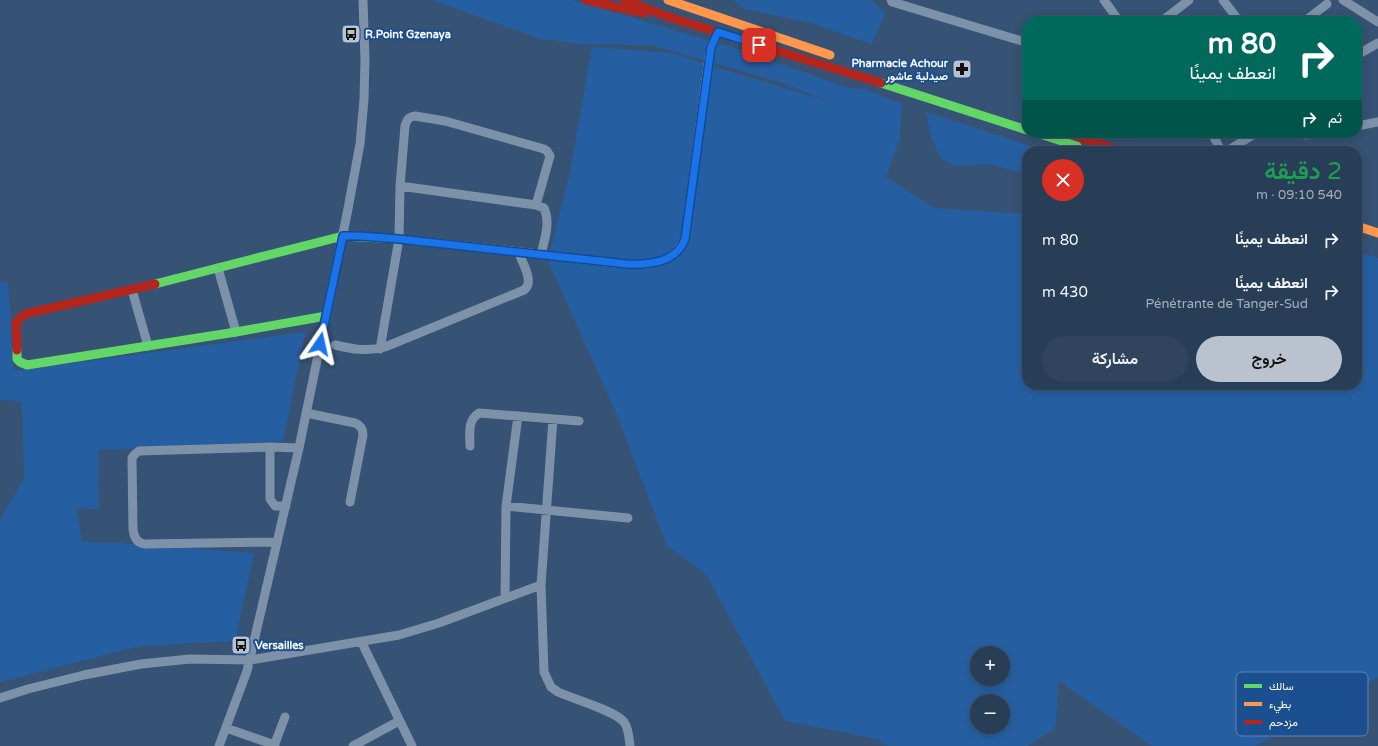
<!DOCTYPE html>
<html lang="ar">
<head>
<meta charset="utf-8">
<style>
  :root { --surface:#283e57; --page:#30455d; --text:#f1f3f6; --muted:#a5aeba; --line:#44576d; --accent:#b9c2ce }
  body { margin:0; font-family:"Varela Round",Vazirmatn,sans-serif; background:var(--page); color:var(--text); direction:rtl; height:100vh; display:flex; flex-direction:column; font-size:15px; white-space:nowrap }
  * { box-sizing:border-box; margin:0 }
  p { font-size:13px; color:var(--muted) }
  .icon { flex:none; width:22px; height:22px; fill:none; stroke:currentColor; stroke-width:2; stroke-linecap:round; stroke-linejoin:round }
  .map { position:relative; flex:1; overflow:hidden; direction:ltr }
  .side { position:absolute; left:1022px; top:146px; width:340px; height:244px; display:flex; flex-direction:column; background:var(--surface); border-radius:16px; box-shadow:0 2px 10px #0003,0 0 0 1px var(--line); direction:rtl }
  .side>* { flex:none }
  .banner { position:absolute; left:1022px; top:16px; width:340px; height:122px; border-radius:16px; box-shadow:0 2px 10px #0003,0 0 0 1px var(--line); direction:rtl; background:#00695c; color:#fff; overflow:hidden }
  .tools { position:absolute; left:970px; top:646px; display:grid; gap:8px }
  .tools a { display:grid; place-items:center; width:40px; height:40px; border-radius:50%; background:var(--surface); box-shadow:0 2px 10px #0003,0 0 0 1px var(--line); font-size:20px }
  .pin { position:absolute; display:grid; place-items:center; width:34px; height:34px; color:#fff; margin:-17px; border-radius:8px; box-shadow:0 2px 6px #0006 }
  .me { position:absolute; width:44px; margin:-22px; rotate:11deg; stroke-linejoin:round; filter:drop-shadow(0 0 3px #0008) }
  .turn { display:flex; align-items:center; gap:14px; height:84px; padding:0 20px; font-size:18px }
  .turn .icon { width:52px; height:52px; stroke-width:2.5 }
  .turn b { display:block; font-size:28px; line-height:34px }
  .then { display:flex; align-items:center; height:38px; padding:0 20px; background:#0003; gap:8px; font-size:15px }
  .round { display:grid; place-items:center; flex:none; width:42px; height:42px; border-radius:21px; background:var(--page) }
  .summary { display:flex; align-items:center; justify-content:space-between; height:68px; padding:0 20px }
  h1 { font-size:24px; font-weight:600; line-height:30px; color:#1e9e55 }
  .primary-button { display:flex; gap:8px; margin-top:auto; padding:8px 20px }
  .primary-button a { flex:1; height:46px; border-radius:24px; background:var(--accent); color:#111; font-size:16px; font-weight:600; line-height:46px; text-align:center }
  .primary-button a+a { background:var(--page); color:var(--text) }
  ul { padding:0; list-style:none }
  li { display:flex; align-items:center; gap:12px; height:52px; padding:0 20px }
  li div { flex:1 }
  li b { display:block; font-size:15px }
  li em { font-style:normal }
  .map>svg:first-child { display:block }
</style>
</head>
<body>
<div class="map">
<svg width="1378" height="746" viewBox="0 0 1378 746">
  <rect width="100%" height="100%" fill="#365274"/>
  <!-- green -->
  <path fill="#265fa1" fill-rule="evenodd" d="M431,0H573L738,49L849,88L864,89L902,104L900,138L886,177L934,208L1027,214V385H1357V252L1378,258V677L1255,746H1152L1059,681L1055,728L1028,746H888L877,739L785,721L706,574L667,546L617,415L548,260L570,172L592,47L671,53L833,103L780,82L651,45L578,44L538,38ZM977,653H1003V679H977ZM977,701H1003V727H977Z
    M734,0H871L885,13L872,44L811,23L745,9Z
    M926,112L1046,151H1027V174L989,164L956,166L941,159L931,137Z
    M0,281L8,283L14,371L305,332L283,441L98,450L99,509L76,508L82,542L119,543L254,553L235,641L140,646L0,682V520L24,478L22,402L0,399Z"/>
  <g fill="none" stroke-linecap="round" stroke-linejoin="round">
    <!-- street -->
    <path stroke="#7d92a8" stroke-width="9" d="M891,0L892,2L1025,42L1027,48
      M1104,0L1119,21
      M1223,0L1239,21
      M1343,0L1378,22
      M1162,21L1189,0
      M1305,21L1327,4
      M1357,55L1378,43
      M1357,126L1378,122
      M1212,133L1221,151
      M1296,133L1306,135L1325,133
      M1227,151L1256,133
      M400,186L536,205L544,208C551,223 544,240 541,255
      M218,268L236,332
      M132,290L148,346
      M335,345C352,349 367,352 385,347L524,290C535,282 522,263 519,253
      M380,349L399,239L400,186L405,126C407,120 408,117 415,116L445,121L544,149L547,151L550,156L536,205
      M306,413L355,423C360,425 363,429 363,435L350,502
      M553,419L541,585L544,672L551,687L558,692C573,699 614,710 624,722C629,729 629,738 630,746
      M470,446C470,433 467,421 479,413L579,421
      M270,447V499L275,506H286
      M506,506L628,518
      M277,542L144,544C136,542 134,537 133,529L132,458L135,454L139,451L270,447L299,448
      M505,598L506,506L518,416
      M361,641L412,746
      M0,698L28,689L84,675L141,664L190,659L250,660L399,635L439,623L541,585
      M226,728L275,745
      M219,746L247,671L299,448L347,214L360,144L364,99L365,60L363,0
      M274,746L285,717
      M353,746L399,721"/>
    <!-- fast -->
    <path stroke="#63d668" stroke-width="9" d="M881,83L1027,130
      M1037,133L1077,146
      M155,284L343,236L399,239L530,253
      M17,350V359L20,362L27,365L236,332L326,316"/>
    <!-- slow -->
    <path stroke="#ff974d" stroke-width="9" d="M668,0L830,55
      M1357,226L1378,233
      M530,253C552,256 575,258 597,261C618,263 640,268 661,261C673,257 679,250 685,239L709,57L711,47L718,32"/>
    <!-- jam -->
    <path stroke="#b3261e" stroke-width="9" d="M586,0L644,13
      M625,0L669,17L881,83
      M1066,133L1121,151
      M17,350L16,322L25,314L155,284"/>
  </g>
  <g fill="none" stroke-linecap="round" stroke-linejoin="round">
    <defs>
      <path id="route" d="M320,344L343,236H360L399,239L627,264C649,265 676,263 685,239L711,47L718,32L759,45"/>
    </defs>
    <!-- route casing -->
    <use href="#route" stroke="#114b97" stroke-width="10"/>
    <!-- route -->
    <use href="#route" stroke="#1a73e8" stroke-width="7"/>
  </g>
  <!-- icons -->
  <defs>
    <symbol id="bus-square" viewBox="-11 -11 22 22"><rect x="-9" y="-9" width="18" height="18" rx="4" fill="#b9c2ce" stroke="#1b4f8f"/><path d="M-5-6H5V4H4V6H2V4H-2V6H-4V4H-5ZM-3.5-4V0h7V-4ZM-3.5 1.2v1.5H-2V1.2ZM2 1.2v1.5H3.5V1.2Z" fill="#111"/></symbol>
    <symbol id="pharmacy-square" viewBox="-11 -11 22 22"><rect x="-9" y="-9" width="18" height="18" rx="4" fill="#b9c2ce" stroke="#1b4f8f"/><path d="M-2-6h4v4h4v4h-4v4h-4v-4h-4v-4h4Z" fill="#111"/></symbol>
  </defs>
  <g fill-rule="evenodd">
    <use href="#bus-square" x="340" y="23" width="22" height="22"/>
    <use href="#pharmacy-square" x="951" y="58" width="22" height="22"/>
    <use href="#bus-square" x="230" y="634" width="22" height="22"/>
  </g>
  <g text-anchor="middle" stroke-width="4" stroke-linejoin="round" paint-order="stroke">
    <!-- poi labels -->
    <g font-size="11" font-weight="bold" fill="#fff" stroke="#1b4f8f" text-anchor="start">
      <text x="365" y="38">R.Point Gzenaya</text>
      <text x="948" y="67" text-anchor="end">Pharmacie Achour<tspan x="948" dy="13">صيدلية عاشور</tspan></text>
      <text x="255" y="649">Versailles</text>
    </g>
  </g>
  <!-- legend -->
  <rect x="1236" y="672" width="132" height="64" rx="6" fill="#1b4f8f" stroke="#5f84b1" stroke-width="1"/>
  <rect x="1244" y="684" width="18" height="4" fill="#63d668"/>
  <rect x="1244" y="702" width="18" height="4" fill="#ff974d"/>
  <rect x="1244" y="720" width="18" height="4" fill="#b3261e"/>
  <g font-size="11" fill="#fff">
    <text x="1269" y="690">سالك</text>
    <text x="1269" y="708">بطيء</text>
    <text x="1269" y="726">مزدحم</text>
  </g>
</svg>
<div class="tools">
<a>+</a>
<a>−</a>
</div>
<div class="pin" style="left:759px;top:45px;background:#d93025"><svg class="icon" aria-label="arrive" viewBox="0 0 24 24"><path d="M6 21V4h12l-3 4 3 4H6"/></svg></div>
<svg class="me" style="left:320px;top:344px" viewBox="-20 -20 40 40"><path d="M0-17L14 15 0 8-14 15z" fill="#1a73e8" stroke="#fff" stroke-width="4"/></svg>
<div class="banner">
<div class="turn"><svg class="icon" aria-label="right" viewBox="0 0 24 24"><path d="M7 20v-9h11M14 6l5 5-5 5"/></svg><div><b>80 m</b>انعطف يمينًا</div></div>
<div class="then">ثم<svg class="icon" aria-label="right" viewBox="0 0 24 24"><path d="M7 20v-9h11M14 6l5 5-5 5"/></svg></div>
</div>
<section class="side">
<div class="summary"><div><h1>2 دقيقة</h1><p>540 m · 09:10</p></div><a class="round" style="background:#d93025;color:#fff"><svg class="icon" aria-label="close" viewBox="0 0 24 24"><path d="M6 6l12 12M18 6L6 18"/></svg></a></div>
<ul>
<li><svg class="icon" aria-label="right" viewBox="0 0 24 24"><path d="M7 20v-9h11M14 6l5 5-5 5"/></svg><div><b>انعطف يمينًا</b></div><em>80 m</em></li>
<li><svg class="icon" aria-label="right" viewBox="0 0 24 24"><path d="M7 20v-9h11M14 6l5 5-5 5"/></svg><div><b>انعطف يمينًا</b><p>Pénétrante de Tanger-Sud</p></div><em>430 m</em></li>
</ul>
<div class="primary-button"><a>خروج</a><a>مشاركة</a></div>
</section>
</div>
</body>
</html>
